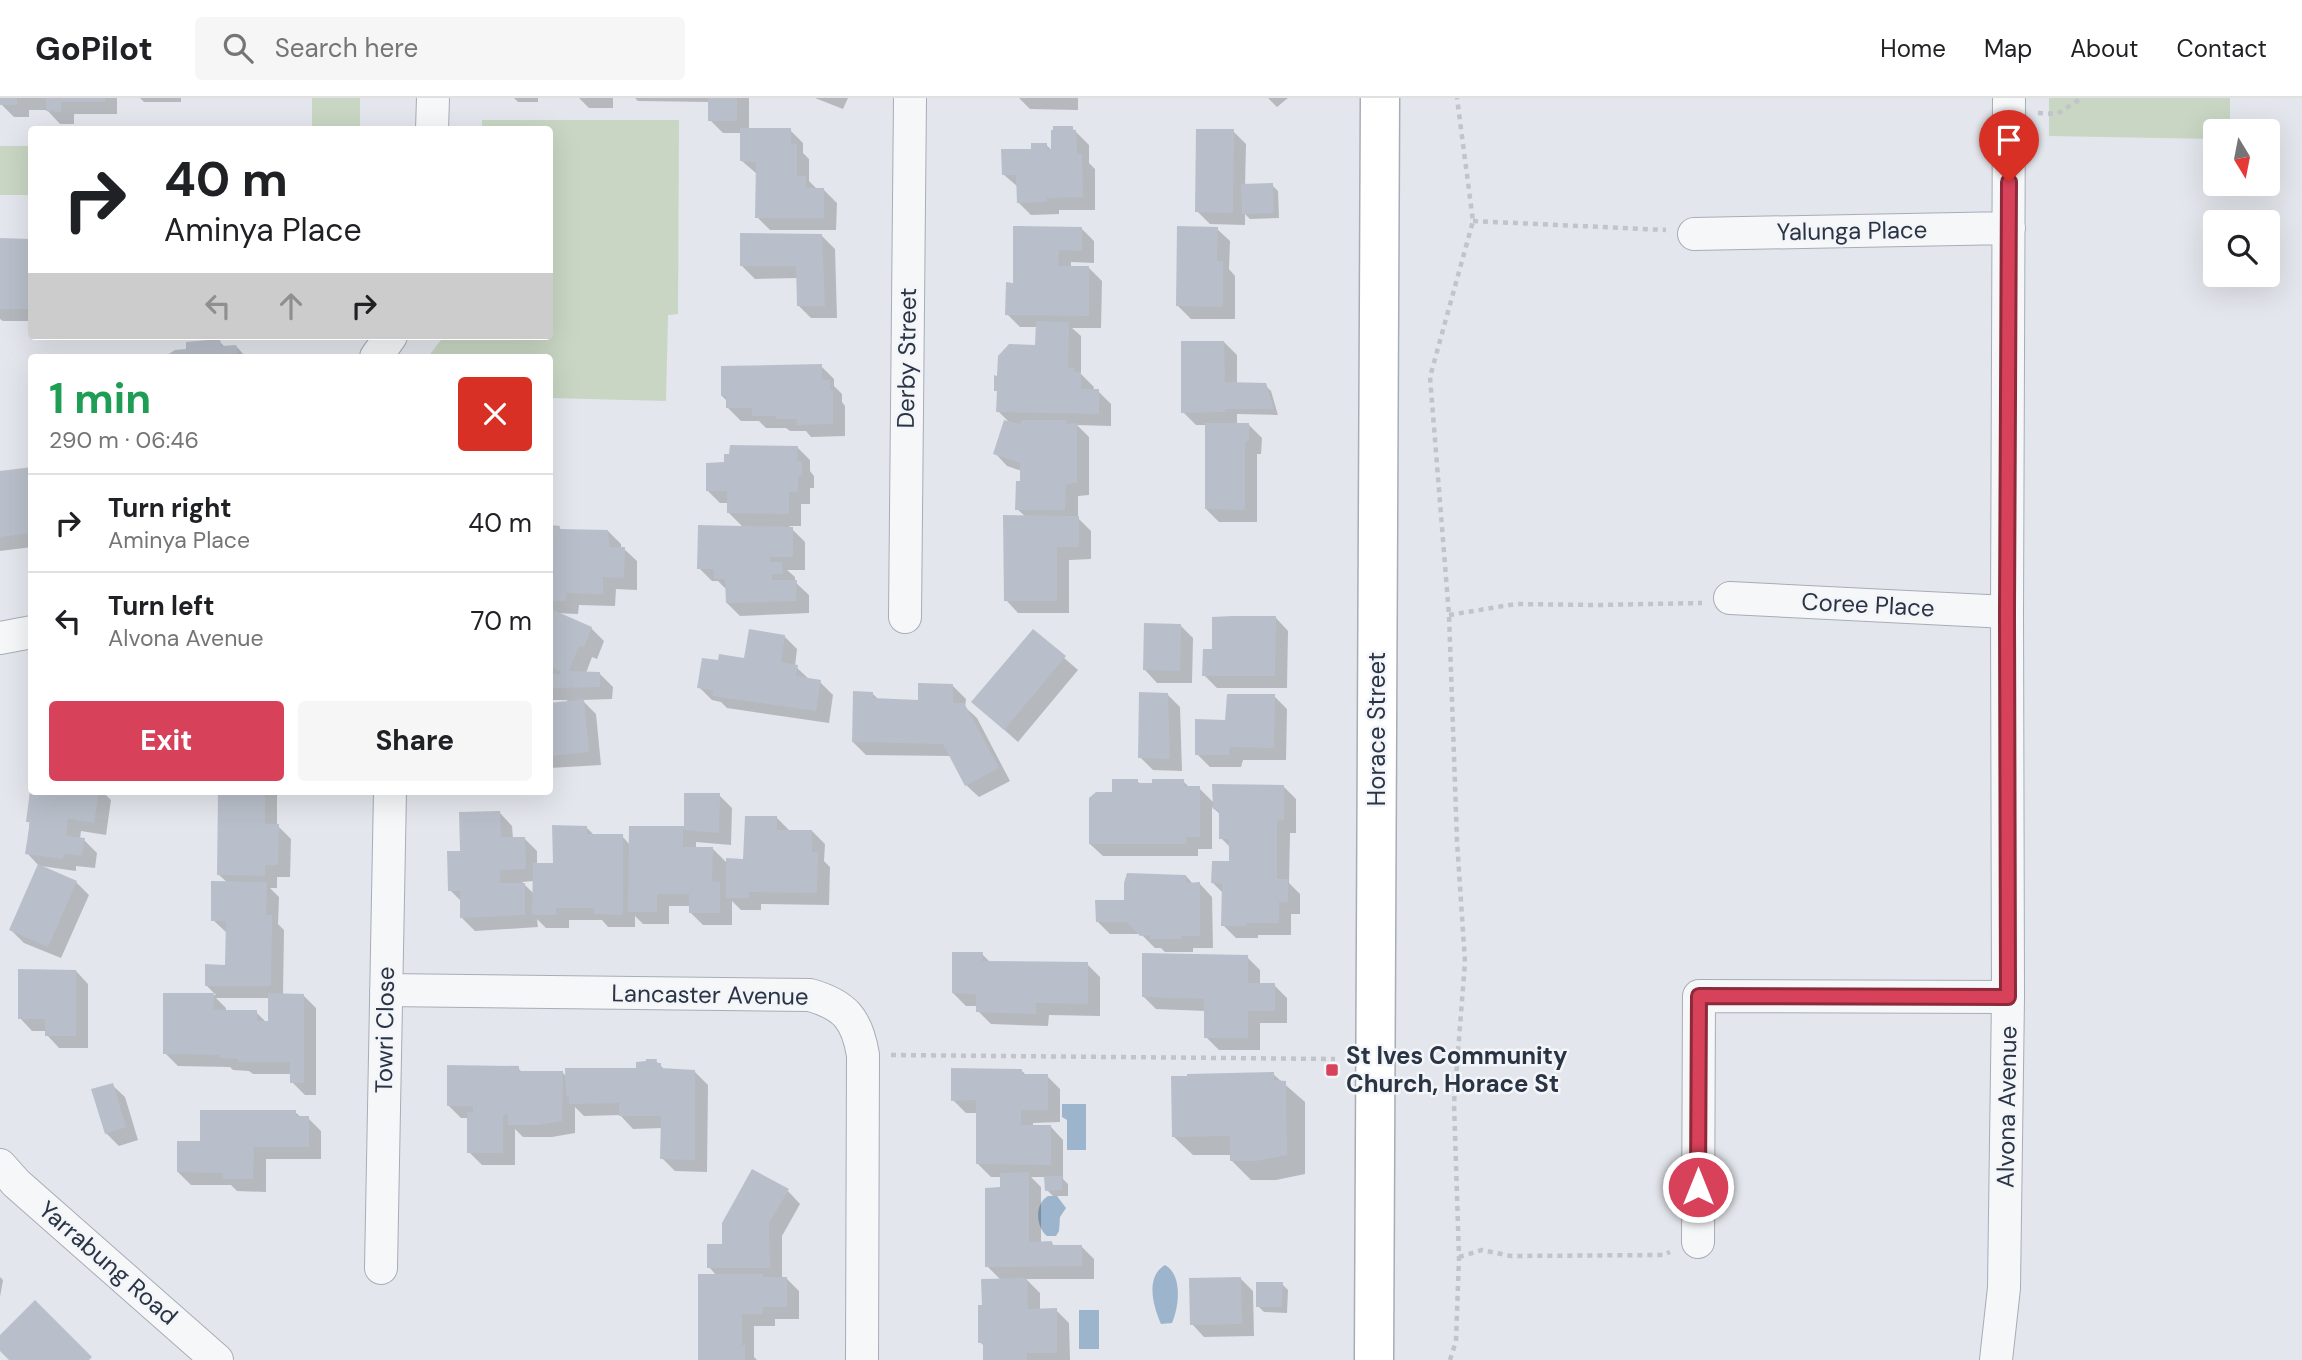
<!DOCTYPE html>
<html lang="en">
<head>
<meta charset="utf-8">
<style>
  :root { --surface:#fff; --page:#f6f6f6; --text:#202124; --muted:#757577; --line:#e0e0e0; --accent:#d7415a }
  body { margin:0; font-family:"DM Sans",sans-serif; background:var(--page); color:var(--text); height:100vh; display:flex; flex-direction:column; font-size:26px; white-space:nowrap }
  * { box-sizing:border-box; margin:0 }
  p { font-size:23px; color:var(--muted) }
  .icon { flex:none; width:38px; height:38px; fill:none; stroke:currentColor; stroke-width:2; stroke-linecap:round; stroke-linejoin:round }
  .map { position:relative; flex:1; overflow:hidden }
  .side { position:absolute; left:28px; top:256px; width:525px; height:441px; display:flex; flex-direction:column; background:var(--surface); border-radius:7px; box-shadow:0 7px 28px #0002 }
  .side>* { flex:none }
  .banner { position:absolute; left:28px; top:28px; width:525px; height:214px; border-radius:7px; box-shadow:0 7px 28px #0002; background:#fff; color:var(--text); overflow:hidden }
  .needle { width:46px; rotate:170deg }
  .fabs { position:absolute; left:2203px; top:21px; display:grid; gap:14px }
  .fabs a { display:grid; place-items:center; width:77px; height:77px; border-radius:7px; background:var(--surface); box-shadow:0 7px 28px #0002; font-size:35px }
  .pin { position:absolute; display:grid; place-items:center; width:60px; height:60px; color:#fff; margin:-72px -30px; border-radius:50% 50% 50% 0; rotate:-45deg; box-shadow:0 0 7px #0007 }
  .pin .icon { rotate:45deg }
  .me { position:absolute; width:77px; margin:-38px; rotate:0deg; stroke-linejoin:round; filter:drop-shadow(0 0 5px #0008) }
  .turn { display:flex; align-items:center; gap:24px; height:147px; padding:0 21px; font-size:32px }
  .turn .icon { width:91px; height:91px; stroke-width:2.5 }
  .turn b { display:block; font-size:49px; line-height:60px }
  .lanes { display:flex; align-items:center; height:66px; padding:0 21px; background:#0003; justify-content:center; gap:35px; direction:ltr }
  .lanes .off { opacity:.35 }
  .round { display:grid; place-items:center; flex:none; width:74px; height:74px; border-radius:7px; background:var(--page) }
  .head { display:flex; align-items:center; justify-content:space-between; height:119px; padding:0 21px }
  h1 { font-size:42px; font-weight:700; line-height:52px; color:#1e9e55 }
  .action { display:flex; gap:14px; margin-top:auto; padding:14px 21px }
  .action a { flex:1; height:80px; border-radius:7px; background:var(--accent); color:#fff; font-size:28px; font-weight:700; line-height:80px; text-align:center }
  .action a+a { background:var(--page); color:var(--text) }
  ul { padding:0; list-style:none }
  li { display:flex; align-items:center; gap:21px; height:98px; padding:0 21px; border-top:2px solid var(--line) }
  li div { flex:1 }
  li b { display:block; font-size:26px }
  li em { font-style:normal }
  header { display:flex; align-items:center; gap:42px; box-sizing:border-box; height:98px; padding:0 35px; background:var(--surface); border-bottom:2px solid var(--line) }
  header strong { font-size:33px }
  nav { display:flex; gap:38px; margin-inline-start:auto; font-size:24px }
  .search { width:490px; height:63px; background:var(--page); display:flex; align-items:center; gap:18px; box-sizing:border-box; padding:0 24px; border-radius:7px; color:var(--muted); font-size:26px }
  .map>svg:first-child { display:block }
</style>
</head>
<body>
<header>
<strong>GoPilot</strong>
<div class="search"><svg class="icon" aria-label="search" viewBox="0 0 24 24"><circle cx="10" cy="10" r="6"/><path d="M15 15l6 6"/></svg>Search here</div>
<nav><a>Home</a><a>Map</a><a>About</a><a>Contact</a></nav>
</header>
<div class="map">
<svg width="2302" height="1262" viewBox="0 0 2302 1262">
  <rect width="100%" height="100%" fill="#e3e6ec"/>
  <!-- green -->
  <path fill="#c8d6c3" d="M312,0H360V31H312Z
    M2049,0H2230V33H2216L2215,41L2049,38Z
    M482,22H679L678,216L668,217L666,303L551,300L550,304V259H428L444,238H550V32L482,31Z
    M0,48H31V97H0Z"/>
  <!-- water -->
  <path fill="#9cb5cd" d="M1062,1006H1086V1052H1067V1022L1062,1019Z
    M1048,1098H1057L1066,1110L1060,1119L1059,1133L1056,1138H1047C1036,1129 1034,1106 1048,1098Z
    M1165,1167C1183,1177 1179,1209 1172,1225L1161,1226C1153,1208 1145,1179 1165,1167Z
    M1079,1212H1099V1251H1079Z"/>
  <!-- shadow -->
  <path fill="#0003" fill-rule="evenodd" d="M1,0H117V16H74V26H60L47,12H29V19H14L1,6Z
    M140,0H181V4H144Z
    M514,0H538V4H518Z
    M579,0H613V10H589Z
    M635,0H749V32H790L803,45V55L809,61V83L818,92H824L837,105L836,132H770L757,119V76L742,63V35H723L710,22V4L638,3Z
    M815,0H848L843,11Z
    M1019,0H1078V12L1030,11Z
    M1268,0H1288L1277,9Z
    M1072,30L1089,47V65L1095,71V112H1059V116L1031,117L1018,104V89L1003,76L1033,52L1046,47L1053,53Z
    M1233,33L1246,46L1245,88L1272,87L1278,93L1279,120L1250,121L1245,116V127L1210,126L1197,113Z
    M1081,130L1094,143V165L1071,164V170H1089L1102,183L1101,230H1072L1081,238V276L1094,289L1093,293H1098L1111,306V328L1077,327L1089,339V397L1078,398V420L1091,433V461L1069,462V515H1018L1006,502L1026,419L1017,411L1022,385V373L1007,368L995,355L1011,326L998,313L999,295L996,292L1037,249V229H1020L1007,216L1014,186Z
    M1217,131L1230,143L1229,171L1235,178V221H1191L1178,208Z
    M822,138L835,151L837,220H811L798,207V180L755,181L742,168Z
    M0,142L32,143V223H3L0,221Z
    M219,243L226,250L236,248L246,259H168Z
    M1224,244L1237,257V286L1265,287L1271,293L1278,317L1237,316V327H1249L1262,340L1261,356H1257V424H1219L1206,411L1207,327H1196L1183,314Z
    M821,268L834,281V288L842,296V304L845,308V338L811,339L806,333H790L786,330H766L759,323H741L728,310V304L722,298Z
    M797,349L810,362V373L814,378V390H810V406H801V428H789L805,444V472H787L795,479V484L809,497V515L740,518L727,505V492L718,483H712L699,470L744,430L729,415V405H720L707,392L726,366Z
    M32,371V449L0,453V375Z
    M550,429H559L562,433H608L621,446V451H624L637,463V492L616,491L615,508L579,507L578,516L556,515L591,530L604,543L597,561L592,559L586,575L600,576L613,589L612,601L582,602L596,616L601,667L550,670V606L568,605L567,602H552L550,600V577H556L550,575V519L552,520L553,516L550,513Z
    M1276,520L1288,533L1287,590H1217L1204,577L1213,553Z
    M1180,527L1193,540L1192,585H1157L1145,572Z
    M1033,533L1078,572L1018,644L973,604Z
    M784,538L797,551L795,568L810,582L820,584L833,597L829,625L727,610L721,604L712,602L699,589Z
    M953,588L966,601L965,609L977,620L1010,683L979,699L966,687L951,658L866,657L853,644L873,596L879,602L919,603Z
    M1167,596L1180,609L1182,673L1153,672L1140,659Z
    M1274,598L1287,611L1286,662H1243L1241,669H1210L1197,656L1227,623Z
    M1137,683L1142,687L1183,683L1190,690H1199L1214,705L1283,688L1296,701V735H1290L1289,785L1300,796V816H1291V837H1258V840H1236L1223,827V795L1213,785L1231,764L1230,749L1221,740V717L1212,709V751H1198V758H1103L1090,746L1114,696Z
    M32,693H102L111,702L106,737L81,733L80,741L84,742L97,755L95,770L76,768V773L41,768L76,784L89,797L61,860L24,845L11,832L39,768L27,755Z
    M220,693H277V727L291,741L290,779H277V790H270L279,799L278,826L284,832L283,897H303L316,910V997H305L292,984V976H253L249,973L233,972L230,969L178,968L165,955V897H216L206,887L227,869V835L213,822L228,785L219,777ZM216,900H269V927L256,914L226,913V910Z
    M719,697L732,710L731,747L696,744V751L712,750L728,766L744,762L777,720L789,732L812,733L825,746L824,763L830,769L829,807L761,806V812H741L732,803V827H703L690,814V808H669V826H643L635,818V829H608L602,822H569V830H546L537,821L538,829L475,833L462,820V804L450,792L462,754L500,715L512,728L513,741L524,740L537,753V767H555L586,729L595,738H622L630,747L685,730ZM534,783V796L522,784Z
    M1186,778L1193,786H1200L1212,799L1213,850H1193V854H1165L1161,850H1155L1141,836H1110L1097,823L1125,804Z
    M982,856L991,865L1087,866L1100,879V918L1049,917L1048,928L991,926L978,913V908H966L953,895Z
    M1247,859L1260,872V887H1274L1287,900V925H1260V952H1219L1206,939V913L1156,911L1143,898Z
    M76,873L88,886V950H59L47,937L46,933H32L20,920Z
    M656,963L665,972L695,974L708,987L707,1074L675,1073L662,1060V1030L633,1031L620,1017L584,1018L575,1009V1035L552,1039H523L515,1031V1067H482L469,1054V1020H461L448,1007L518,970L523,975L562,974L567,979L638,972Z
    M1021,972L1026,977L1047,978L1060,991V1024L1033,1025V1029H1051L1063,1042V1081L1068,1086V1098H1053L1047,1092L1046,1079H1031L1041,1089V1145H1052L1055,1149L1081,1148L1094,1161V1181H1026L1040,1195V1213L1056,1212L1069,1225L1070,1262H985V1249L980,1244L984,1209L1001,1182L987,1168L1001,1091V1079H991L978,1066V1015H966L953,1002Z
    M1273,976L1305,1004V1076L1276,1082H1251L1231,1062V1057H1193L1173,1038Z
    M112,987L125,999L138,1042L119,1048L106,1035Z
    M295,1014L302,1020H308L321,1033V1061H266V1094L237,1093L231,1087H191L178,1074L202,1045Z
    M788,1093L800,1106L782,1138V1180H786L799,1193V1221H775V1228H754V1259L757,1262H700L717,1178L709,1169L724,1148Z
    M0,1179L3,1182L0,1199Z
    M1240,1180L1253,1193L1254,1238L1204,1239L1192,1226Z
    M1282,1186L1288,1192L1287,1215L1264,1214L1258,1208Z"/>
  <!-- building -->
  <path fill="#b9bfca" d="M0,0H17V7H0Z
    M46,0H105V4H61V14L46,13Z
    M708,0H737V23H708Z
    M1053,28H1073V32H1076L1077,56H1082L1083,99L1047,100V104L1017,105L1016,77H1002L1001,51H1031V45H1047V51H1051V32H1053Z
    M740,30H791V46H797V78H806V90H824V120H755L756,64L740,63Z
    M1196,31H1234L1233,115L1195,114Z
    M1273,85L1274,115L1242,116L1241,86Z
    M1013,128L1082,129V153L1059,152L1058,168H1089V218L1005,217L1006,184L1013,185Z
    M1177,128L1218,129L1217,163H1223V209L1176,208Z
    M740,135L822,136L825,208H797L796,168H740Z
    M0,140L31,141L32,211H0Z
    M1036,223L1069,224L1068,270H1074V274H1081V291H1099V316L996,314L997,293H994V277L997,278L998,258L1009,246L1035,247Z
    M220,241L221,248L236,247L238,259H164L175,252L186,251V244Z
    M1181,243H1224L1225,284L1266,285L1274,311H1225V314L1181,315Z
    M822,266V282H830V291L833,293V326L796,327L797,321H775L776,318H752V310H726V298H721V268Z
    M1004,322L1020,326L1021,322H1066V326L1077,325V385L1066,386L1065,412H1015L1016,383H1020V365L993,356Z
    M1205,325H1249V343L1245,344V412L1205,411Z
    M730,347L798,348L797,363H802V377L798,378V394H789V416L727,415V393H706V365L724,364V356H729Z
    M32,369V435L0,439V373Z
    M1003,417L1079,418V449H1057V503H1004Z
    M550,427L560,428L559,431L608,432L609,449H625L624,480L603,479V496L566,495V503H550Z
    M698,427L793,429V459H770V464H782L783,476H772V482H797L796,503L726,505L725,481H714V471H697Z
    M553,512L592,529L584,549L579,548L569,573L600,574V589L550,590V576H560V573L550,568V517Z
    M1232,518H1276L1275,578H1202L1203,551H1212V519Z
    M1144,525L1181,526L1180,573L1143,572Z
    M749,531L785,537L781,564L798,567L796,578L821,582L816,613L712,598L713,592L697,590L702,560L718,562L719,556L744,560Z
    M1033,531L1066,558L1004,632L971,604Z
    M918,585L953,586V605H964L999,670L965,688L943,646L852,644L853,593L873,594V600L918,602Z
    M1139,594L1168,595L1170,661L1138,660Z
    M1227,596H1275L1274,650L1230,649L1229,657H1195V621L1225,622Z
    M584,601L589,654L550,658V605Z
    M1112,681H1138V685H1152V681H1184V688H1200V739H1186V746H1089V700L1096,694H1112Z
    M1212,686L1284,687V722L1277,723V781H1288V804H1279V825H1246V828H1221L1222,786L1211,785L1212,763H1229V741H1219V712L1213,711Z
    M30,693H99L94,725L68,721L66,738L85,740L82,758L64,756L63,761L25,756L30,724H26Z
    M218,693H265V726H279L278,767H265V778L217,777Z
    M684,695H720L719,735L683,732V749H713L712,783L720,784V815H689V796H657V814H628L629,728H684Z
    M500,713L501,739H525L526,771L500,772V785H525V817L460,820V793H448L447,753H460L459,714Z
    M745,718H777V732H812V754H818L817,795L749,794V800H726V760L743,761Z
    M552,727L587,728V736H623V817L594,816V810H556V817H532L533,765H553Z
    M38,766L77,783L48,849L9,832Z
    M1127,775L1186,777V785L1200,784V838H1181V841H1150V837L1140,838L1127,824H1096L1095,802H1124V785Z
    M211,783L267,784L266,817H272L271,888H205V866L225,867L226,823H211Z
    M952,854H983L982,863L1088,864V906L1036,905V916L976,914V896L952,895Z
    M1142,855L1248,857V885H1275V913H1248V940H1204V901L1142,899Z
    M18,871L76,872V938H45V921H18Z
    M163,895H214L213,912H257V923H268V895L304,896V985H290V964H238V961L219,960V957L163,956Z
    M646,961H657L656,965H661V970L695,972V1062L660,1061L661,1018H619V1005L569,1006V998H566L565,970H636V964L646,963Z
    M447,967L519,968V973H563L562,1023L538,1027H508V1016L503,1017V1055H467V1014H473V1008H447Z
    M951,970L1022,971V976H1048V1012H1021V1027H1051V1067L976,1066V1002L951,1003Z
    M1274,974V982L1286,983L1287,1057L1256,1063H1230V1038L1172,1039L1171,978H1187V976Z
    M113,985L126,1029L105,1036L91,991Z
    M200,1012H296V1018H309V1049H254L253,1081H223V1075L177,1074V1043H200Z
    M752,1071L789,1091L769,1125L770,1170H707V1146H722V1125Z
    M1029,1074V1144L1052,1143V1147H1082V1168L985,1169V1090L1000,1089V1075Z
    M1044,1078H1062V1092L1045,1093Z
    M698,1176H763V1179H787V1209H763V1216H742V1247H745V1262H698Z
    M1241,1179L1242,1226L1190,1227L1189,1180Z
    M1027,1180L1028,1211L1057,1210V1255H1027V1262H983V1245H978V1207H982L981,1181Z
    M1256,1184H1283L1282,1209H1256Z
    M35,1202L92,1259L89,1262H9L0,1253V1237Z"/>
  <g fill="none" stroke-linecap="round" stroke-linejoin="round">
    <defs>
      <path id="minor" d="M432,32L433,0
        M1694,136L2009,130
        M376,259L391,238
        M1730,500L2007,514
        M905,519L910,0
        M0,540L32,534
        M386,892L810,897C845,907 857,921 863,957L862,1262
        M0,1067L16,1085L217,1262
        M1698,1144L1699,898L2008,899
        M381,1170L390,693
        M1996,1262L2004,1190L2008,899L2007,514L2009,0"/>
      <path id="secondary" d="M1374,1262L1380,0"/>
    </defs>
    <!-- minor casing -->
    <use href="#minor" stroke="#a7adb7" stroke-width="34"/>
    <!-- secondary casing -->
    <use href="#secondary" stroke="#a7adb7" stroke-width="41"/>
    <!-- path -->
    <path stroke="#c1c4ca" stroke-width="4.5" stroke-dasharray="5 5" stroke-linecap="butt" d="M2038,15L2057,16L2082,0
      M1473,123L1666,132
      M1449,517L1516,506L1597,507L1702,505
      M891,957L1335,961
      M1459,1159L1482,1152L1511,1158L1663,1157L1670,1154
      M1450,1262L1456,1243L1459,1159L1454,1005L1465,864L1457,743L1449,517L1430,279L1473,123L1457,0"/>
    <!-- minor -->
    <use href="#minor" stroke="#f6f7f9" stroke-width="32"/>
    <!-- secondary -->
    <use href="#secondary" stroke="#fff" stroke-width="38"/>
  </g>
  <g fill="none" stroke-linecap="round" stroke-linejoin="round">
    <defs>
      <path id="route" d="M1698,1089L1699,898L2008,899L2007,514L2009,84"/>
    </defs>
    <!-- route casing -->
    <use href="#route" stroke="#8c2a3a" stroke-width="18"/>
    <!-- route -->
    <use href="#route" stroke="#d7415a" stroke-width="12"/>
  </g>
  <!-- markers -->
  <rect fill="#d7415a" stroke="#f3f5f9" stroke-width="2.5" x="1325" y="965" width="14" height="14" rx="3.5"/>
  <g text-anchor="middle" stroke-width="5" stroke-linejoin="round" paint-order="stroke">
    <!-- street labels -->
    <g font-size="24" fill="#293445" stroke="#f3f5f9">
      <text transform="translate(1852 133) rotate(-1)" y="8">Yalunga Place</text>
      <text transform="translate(907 260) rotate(-89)" y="8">Derby Street</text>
      <text transform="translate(1868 507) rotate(3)" y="8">Coree Place</text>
      <text transform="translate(1377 631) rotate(-90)" y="8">Horace Street</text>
      <text transform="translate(710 897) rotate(1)" y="8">Lancaster Avenue</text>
      <text transform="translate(385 932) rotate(-89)" y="8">Towri Close</text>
      <text transform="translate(2007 1009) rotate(-89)" y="8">Alvona Avenue</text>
      <text transform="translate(108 1165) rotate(41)" y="8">Yarrabung Road</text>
    </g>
    <!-- poi labels -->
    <g font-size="24" font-weight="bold" fill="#293445" stroke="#f3f5f9" text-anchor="start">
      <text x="1346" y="966">St Ives Community<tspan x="1346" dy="28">Church, Horace St</tspan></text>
    </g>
  </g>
</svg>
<div class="fabs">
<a><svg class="needle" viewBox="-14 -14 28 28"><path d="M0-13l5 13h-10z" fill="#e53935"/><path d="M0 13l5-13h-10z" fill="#757577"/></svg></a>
<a><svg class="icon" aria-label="search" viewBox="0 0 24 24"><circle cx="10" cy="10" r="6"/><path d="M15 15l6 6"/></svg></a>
</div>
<div class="pin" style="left:2009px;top:84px;background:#d93025"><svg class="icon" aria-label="arrive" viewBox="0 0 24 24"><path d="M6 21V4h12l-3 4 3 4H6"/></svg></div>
<svg class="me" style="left:1698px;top:1089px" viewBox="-20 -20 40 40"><circle r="17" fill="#d7415a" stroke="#fff" stroke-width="3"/><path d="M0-11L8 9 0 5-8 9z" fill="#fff"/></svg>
<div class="banner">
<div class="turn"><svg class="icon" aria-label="right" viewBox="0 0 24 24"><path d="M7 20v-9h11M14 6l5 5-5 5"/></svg><div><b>40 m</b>Aminya Place</div></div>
<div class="lanes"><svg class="icon off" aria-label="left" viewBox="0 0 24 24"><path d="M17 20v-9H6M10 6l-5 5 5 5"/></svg><svg class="icon off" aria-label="ahead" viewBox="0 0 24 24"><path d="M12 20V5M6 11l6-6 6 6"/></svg><svg class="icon" aria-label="right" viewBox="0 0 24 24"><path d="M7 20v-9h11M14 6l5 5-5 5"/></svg></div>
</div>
<section class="side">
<div class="head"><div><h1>1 min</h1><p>290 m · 06:46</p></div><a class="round" style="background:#d93025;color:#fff"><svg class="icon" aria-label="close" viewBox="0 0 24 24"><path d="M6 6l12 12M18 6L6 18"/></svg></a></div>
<ul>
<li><svg class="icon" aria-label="right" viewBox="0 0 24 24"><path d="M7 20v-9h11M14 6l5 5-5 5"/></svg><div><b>Turn right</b><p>Aminya Place</p></div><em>40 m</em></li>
<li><svg class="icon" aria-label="left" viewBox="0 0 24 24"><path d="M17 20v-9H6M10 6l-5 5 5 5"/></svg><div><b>Turn left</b><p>Alvona Avenue</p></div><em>70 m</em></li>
</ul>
<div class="action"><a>Exit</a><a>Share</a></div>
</section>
</div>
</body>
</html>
